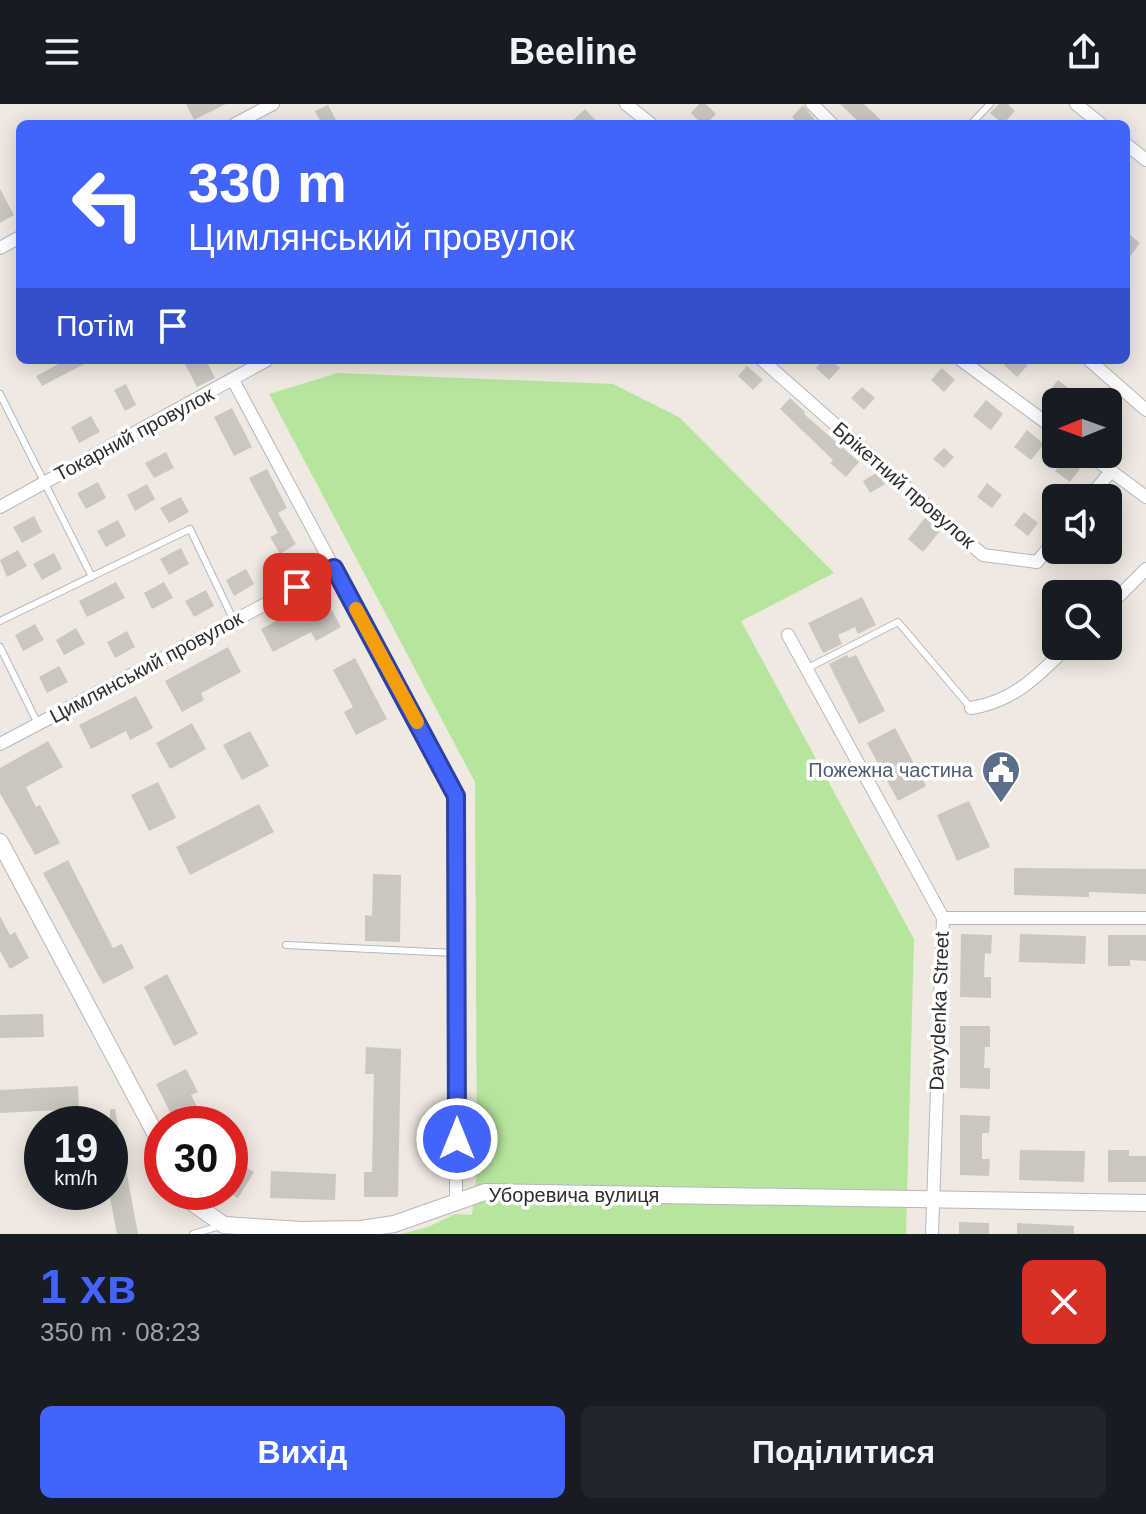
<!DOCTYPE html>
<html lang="uk">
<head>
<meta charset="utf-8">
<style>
  :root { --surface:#171b24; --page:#20242c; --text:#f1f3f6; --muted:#9ea1a6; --accent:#4264fb }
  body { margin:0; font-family:Arial,sans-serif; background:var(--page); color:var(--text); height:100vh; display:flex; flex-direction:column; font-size:30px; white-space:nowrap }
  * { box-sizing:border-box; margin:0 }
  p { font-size:26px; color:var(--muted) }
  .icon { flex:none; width:44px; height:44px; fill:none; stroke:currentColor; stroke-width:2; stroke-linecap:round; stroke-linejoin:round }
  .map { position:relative; height:1130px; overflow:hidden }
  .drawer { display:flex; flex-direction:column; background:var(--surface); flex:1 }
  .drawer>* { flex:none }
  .banner { position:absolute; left:16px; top:16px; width:1114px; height:244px; border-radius:12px; box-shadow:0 4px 20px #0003; background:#4264fb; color:#fff; overflow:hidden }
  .needle { width:52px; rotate:269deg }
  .fabs { position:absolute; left:1042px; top:284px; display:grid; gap:16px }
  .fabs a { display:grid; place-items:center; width:80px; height:80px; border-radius:12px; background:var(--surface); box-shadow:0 4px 20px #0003; font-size:40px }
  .speed { position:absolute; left:24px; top:1002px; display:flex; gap:16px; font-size:40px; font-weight:700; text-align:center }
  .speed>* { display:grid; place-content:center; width:104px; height:104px; border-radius:50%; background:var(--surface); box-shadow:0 4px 20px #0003; line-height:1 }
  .speed small { font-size:20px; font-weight:400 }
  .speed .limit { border:12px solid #d22; background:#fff; color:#111 }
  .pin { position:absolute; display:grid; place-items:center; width:68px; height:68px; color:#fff; margin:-34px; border-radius:16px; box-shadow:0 4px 12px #0006 }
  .me { position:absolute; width:88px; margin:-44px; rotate:0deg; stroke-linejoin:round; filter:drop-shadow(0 0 6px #0008) }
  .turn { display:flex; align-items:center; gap:28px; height:168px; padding:0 40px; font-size:36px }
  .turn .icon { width:104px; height:104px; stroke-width:2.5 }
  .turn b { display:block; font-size:56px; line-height:68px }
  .then { display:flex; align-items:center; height:76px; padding:0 40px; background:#0003; gap:16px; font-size:30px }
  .round { display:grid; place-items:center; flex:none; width:84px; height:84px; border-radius:12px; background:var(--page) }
  .overview { display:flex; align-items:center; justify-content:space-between; height:136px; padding:0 40px }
  h1 { font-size:48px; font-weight:700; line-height:60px; color:var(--accent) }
  .cta { display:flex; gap:16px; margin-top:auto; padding:16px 40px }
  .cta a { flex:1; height:92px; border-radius:12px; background:var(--accent); color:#fff; font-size:32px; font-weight:700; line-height:92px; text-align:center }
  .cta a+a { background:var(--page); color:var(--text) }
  header { display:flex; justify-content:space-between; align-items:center; height:104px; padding:0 40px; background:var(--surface); font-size:36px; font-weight:700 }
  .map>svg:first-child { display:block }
</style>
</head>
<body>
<header><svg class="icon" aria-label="menu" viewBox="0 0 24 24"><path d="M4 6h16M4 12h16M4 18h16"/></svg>Beeline<svg class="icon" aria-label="share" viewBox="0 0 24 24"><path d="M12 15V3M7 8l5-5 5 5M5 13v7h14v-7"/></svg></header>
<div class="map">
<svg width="1146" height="1130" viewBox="0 0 1146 1130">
  <rect width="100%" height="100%" fill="#efe9e1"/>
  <!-- green -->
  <path fill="#b6e59e" d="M338,269L613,280L679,313L834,469L741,517L914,835L906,1130H401L428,1123L455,1110L472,1111L477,1066L475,678L269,290Z"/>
  <!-- building -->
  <path fill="#cbc7bf" d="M186,0H226L194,16Z
    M699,0H706L716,10L706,20H702L691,9Z
    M840,0H864L885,20H861Z
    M999,0H1008L1015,7L1003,20L990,9Z
    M328,1L338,20H322L315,7Z
    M803,1L815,16L811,20H799L792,13Z
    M585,5L599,20H569Z
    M0,85L14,111L0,119Z
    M1126,128L1140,139L1126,158Z
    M66,256H92L42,282L36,272Z
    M183,256H206L215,274L197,283Z
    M823,256H831L840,264L829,276L816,264Z
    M1009,256H1022L1028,261L1017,273L1004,261Z
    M747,262L763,276L753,286L738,272Z
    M942,264L955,276L944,288L931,276Z
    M1058,276L1075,290L1069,298H1052L1045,292Z
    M126,280L136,301L125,307L114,286Z
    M862,283L875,294L864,306L851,294Z
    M790,294L805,308L804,310L859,358L846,373L830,359L833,356L780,305Z
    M986,296L1003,310L991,326L973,312Z
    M232,304L252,343L234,352L214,313Z
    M91,312L100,328L79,339L71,323Z
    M1027,326L1044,340L1031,356L1014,343Z
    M944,344L954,353L944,364L933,355Z
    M166,348L174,364L154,374L145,359Z
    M1065,354L1080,365L1070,378L1055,367Z
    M267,365L287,404L278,409L296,440L280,450L270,433L278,429L249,374Z
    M876,369L885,380L870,389L863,377Z
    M98,378L106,394L86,405L77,389Z
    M987,379L1002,391L992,404L977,393Z
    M147,380L155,395L135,407L127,391Z
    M181,393L189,408L169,419L160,404Z
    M1024,408L1038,419L1028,432L1014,421Z
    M34,412L42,428L22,439L13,423Z
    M925,414L940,427L923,448L908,435Z
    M118,416L126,432L106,443L97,427Z
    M181,444L189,460L169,471L160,455Z
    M18,446L27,462L7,473L0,456Z
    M54,449L62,465L42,476L33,460Z
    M246,465L254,480L234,492L226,476Z
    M116,478L125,494L87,513L79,497Z
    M164,478L173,494L152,505L144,489Z
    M206,486L214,502L194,513L185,497Z
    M324,492L341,523L316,537L311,528L273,548L261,525Z
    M862,493L876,521L858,530L855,523L838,531L842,540L823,549L808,519Z
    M35,520L44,536L23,547L15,531Z
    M76,524L85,540L64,551L56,536Z
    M127,527L135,543L115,554L107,538Z
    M228,543L241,568L201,589L204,596L182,608L165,577Z
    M847,551L849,554L856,551L885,607L859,620L829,560Z
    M355,554L387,615L356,631L344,608L353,603L333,566Z
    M59,562L68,578L47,589L39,573Z
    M136,592L153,624L130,636L126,627L91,645L79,621Z
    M192,619L206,645L170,665L156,639Z
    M895,624L926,682L898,697L867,639Z
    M250,627L269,662L242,676L223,641Z
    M48,637L63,663L26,683L36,703L40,701L60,739L35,751L0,689V664Z
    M158,678L176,714L149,727L131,691Z
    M969,697L990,743L957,757L937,711Z
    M259,700L274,728L190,771L176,743Z
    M68,756L113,844L122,840L134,864L103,880L43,769Z
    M1014,764L1146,765V790L1089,788V793L1014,791Z
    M373,770L401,771L400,838L365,837V811L372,812Z
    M0,812L10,831L15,828L29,854L10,865L0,847Z
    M961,830L992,831L991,850L985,849L984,873H991V894L960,893Z
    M1020,830L1086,832L1085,860L1019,858Z
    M1108,831H1146V857L1130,856V862H1108Z
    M167,870L198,930L174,942L144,883Z
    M43,910L44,933L0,934V911Z
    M960,922H990V943H985L984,964H990V985L960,984Z
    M366,943L401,945L398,1093H364V1068H372L374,970H365Z
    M186,965L198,988L191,991L206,1020H176L156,980Z
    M78,982L79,1005L0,1009V986Z
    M110,1005H115L138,1130H117L109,1088Z
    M960,1011L990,1012L989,1029H982V1055H990L989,1072L960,1071Z
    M1020,1046L1085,1047L1084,1078L1019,1076Z
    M1108,1046H1129V1052H1146V1078H1108Z
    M230,1053L254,1068L238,1094L230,1090Z
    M271,1067L336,1070L335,1096L270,1094Z
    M959,1118L989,1119V1130H959Z
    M1017,1119L1074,1122V1130H1017Z"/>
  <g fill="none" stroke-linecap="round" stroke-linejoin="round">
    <defs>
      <path id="service" d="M971,20L990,0
        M0,290L92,473
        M0,517L190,425L234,517
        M0,543L38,620
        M806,565L898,518L971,604
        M286,841L455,849
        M193,1130L220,1122"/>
      <path id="minor" d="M626,0L651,20
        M812,0L832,20
        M1076,0L1101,20
        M235,20L273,0
        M1126,40L1146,56
        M0,144L20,133
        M762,256L983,451L1037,458L1056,435
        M961,256L1056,326
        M1089,256L1146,306
        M233,276L456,692V1097
        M1088,350L1146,393
        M1089,394L1111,367
        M0,403L267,256
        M1108,503L1146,465
        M788,531L943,814L932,1130
        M971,604C1013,598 1039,571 1068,542
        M0,640L334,464
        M943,814H1146"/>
      <path id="tertiary" d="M0,738L162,1042
        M188,1088L194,1100L224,1121L302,1126L361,1125L394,1120L485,1088L1146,1099"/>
    </defs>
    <!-- service casing -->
    <use href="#service" stroke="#b4b7c1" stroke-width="8"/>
    <!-- minor casing -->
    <use href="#minor" stroke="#b4b7c1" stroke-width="14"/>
    <!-- tertiary casing -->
    <use href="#tertiary" stroke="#b4b7c1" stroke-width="18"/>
    <!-- service -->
    <use href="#service" stroke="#fff" stroke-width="6"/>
    <!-- minor -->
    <use href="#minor" stroke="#fff" stroke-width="12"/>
    <!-- tertiary -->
    <use href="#tertiary" stroke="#fff" stroke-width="16"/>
  </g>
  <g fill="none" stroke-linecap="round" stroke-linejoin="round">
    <defs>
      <path id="route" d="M297,483L334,464L456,692L457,1035"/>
    </defs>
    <!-- route casing -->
    <use href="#route" stroke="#2b41a3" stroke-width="20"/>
    <!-- route -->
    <use href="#route" stroke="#4264fb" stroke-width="14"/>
    <!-- slow -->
    <path stroke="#f59e0b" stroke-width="14" d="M356,505L417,618"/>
  </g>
  <!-- icons -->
  <defs>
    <symbol id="civic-pin" viewBox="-11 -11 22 30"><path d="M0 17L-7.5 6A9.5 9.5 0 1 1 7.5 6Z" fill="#5c6f8a" stroke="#fff"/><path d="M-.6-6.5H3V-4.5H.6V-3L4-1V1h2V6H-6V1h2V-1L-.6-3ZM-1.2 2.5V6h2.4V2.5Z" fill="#fff"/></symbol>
  </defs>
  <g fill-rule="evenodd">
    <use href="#civic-pin" x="979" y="644" width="44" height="60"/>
  </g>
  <g text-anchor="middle" stroke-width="7" stroke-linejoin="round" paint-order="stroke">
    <!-- street labels -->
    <g font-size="20" fill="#2e2e2e" stroke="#fff">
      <text transform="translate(134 330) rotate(-28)" y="7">Токарний провулок</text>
      <text transform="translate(904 381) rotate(41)" y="7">Брiкетний провулок</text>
      <text transform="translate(146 563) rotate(-28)" y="7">Цимлянський провулок</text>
      <text transform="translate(939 907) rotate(-88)" y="7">Davydenka Street</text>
      <text x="574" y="1098">Уборевича вулиця</text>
    </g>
    <!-- service labels -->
    <g font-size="20" fill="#4e5e75" stroke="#fff" text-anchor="end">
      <text x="973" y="673">Пожежна частина</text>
    </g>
  </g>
</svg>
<div class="fabs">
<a><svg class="needle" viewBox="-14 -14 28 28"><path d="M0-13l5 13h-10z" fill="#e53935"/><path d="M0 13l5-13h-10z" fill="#9ea1a6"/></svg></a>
<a><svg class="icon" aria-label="sound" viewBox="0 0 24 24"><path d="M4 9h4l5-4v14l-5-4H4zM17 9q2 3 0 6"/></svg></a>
<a><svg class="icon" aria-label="search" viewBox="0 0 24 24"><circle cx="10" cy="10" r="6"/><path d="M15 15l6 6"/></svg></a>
</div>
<div class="speed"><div>19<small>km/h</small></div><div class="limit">30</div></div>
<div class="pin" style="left:297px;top:483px;background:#d93025"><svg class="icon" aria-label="arrive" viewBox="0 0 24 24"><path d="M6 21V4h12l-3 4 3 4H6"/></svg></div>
<svg class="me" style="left:457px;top:1035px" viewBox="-20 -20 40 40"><circle r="17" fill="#4264fb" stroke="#fff" stroke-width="3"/><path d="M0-11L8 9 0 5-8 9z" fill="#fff"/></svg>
<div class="banner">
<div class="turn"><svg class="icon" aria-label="left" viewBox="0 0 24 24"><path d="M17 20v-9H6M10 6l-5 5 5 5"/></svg><div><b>330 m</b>Цимлянський провулок</div></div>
<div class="then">Потім<svg class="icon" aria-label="arrive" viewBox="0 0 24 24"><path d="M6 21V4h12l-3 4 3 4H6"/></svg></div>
</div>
</div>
<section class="drawer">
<div class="overview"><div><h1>1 хв</h1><p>350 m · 08:23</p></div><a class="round" style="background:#d93025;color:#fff"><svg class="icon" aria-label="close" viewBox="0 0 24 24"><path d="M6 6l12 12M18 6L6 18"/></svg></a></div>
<div class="cta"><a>Вихід</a><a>Поділитися</a></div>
</section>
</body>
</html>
